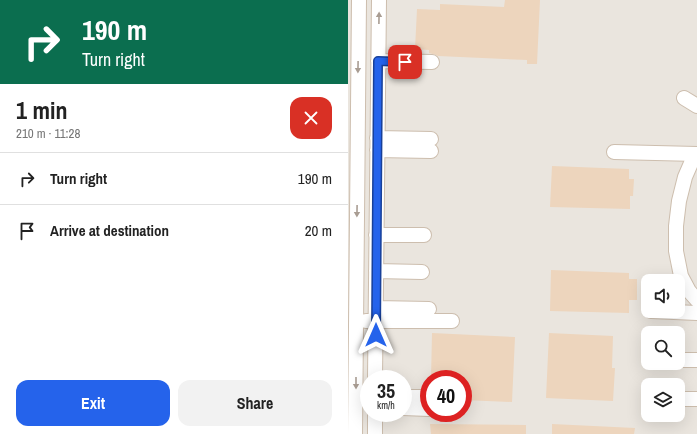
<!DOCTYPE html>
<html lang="en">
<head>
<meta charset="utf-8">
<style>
  :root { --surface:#fff; --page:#f2f2f2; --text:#222; --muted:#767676; --line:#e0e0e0; --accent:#2563eb }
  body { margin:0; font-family:"Archivo Narrow",sans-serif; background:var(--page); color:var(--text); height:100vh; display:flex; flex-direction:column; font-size:15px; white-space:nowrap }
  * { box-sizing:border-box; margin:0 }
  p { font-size:13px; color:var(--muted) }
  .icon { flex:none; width:22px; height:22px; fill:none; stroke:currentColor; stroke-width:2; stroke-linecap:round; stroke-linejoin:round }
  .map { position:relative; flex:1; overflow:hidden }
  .panel { display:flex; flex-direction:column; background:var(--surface); width:348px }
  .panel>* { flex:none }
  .top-card { background:#0b6e4f; color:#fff; overflow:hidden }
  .tools { position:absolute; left:293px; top:274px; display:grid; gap:8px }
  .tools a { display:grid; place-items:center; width:44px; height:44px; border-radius:8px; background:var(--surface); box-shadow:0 4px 16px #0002; font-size:20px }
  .speed { position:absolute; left:12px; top:370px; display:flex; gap:8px; font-size:20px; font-weight:700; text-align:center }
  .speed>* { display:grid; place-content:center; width:52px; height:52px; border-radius:50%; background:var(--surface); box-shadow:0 4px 16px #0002; line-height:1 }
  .speed small { font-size:10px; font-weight:400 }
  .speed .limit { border:6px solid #d22; background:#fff; color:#111 }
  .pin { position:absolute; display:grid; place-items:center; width:34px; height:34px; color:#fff; margin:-17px; border-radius:8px; box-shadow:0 2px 6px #0006 }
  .me { position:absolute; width:44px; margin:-22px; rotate:0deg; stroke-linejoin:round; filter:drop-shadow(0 0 3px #0008) }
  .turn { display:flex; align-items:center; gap:14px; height:84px; padding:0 16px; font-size:18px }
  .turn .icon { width:52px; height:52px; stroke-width:2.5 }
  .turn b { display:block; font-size:28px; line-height:34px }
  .round { display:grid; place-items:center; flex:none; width:42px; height:42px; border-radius:12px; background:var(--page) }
  .head { display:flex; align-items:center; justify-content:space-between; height:68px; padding:0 16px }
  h1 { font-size:24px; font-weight:700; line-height:30px }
  .action { display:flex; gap:8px; margin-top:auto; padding:8px 16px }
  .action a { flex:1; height:46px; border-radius:12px; background:var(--accent); color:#fff; font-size:16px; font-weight:700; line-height:46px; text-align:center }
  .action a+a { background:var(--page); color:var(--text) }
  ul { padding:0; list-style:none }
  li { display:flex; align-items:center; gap:12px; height:52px; padding:0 16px; border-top:1px solid var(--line) }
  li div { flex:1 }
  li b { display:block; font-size:15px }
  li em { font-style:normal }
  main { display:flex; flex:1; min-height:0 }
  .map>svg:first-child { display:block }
</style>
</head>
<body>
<main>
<section class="panel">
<div class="top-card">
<div class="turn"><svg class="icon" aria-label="right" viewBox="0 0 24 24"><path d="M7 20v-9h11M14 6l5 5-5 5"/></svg><div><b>190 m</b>Turn right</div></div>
</div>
<div class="head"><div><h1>1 min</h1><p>210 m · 11:28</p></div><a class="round" style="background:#d93025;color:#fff"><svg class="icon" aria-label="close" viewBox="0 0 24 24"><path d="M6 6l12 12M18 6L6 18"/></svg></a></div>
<ul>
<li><svg class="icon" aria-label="right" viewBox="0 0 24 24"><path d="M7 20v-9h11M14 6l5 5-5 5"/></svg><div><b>Turn right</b></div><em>190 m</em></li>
<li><svg class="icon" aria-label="arrive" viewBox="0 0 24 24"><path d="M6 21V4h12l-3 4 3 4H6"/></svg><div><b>Arrive at destination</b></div><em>20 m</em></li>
</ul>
<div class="action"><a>Exit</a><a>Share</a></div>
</section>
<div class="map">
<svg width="349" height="434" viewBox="0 0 349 434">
  <rect width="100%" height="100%" fill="#faf3e3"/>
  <!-- industrial -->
  <path fill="#eae5de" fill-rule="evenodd" d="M0,0H349V434H0ZM300,281H330V311H300ZM300,333H330V363H300ZM21,379H55V413H21ZM81,379H115V413H81ZM300,385H330V415H300Z"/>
  <!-- building -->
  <path fill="#edd5bd" d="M157,0H192L189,64H179V60L90,56L88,55L81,53V50L67,49L69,9L92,10V4L156,7Z
    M204,166L281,169V179H286L285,196H282V209L202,207Z
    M203,270L281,273V279H289V300H281V313L202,311Z
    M84,333L167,337L164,402L115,400V379H83Z
    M201,333L265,336L264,368H267L265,401L198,398Z
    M82,424L178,425V434H83Z
    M204,424L287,428L286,434H204Z"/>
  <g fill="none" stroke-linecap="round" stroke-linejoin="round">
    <defs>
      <path id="minor" d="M30,61L84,62
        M336,98L349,106
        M29,138L83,139
        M29,150L83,151
        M266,152L349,154
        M347,154L337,177L331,201L328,226V251L333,276L341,291L349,300
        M28,235H76
        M28,271L74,272
        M28,308L81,309
        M303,311L349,313
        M18,321H104
        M330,360H349
        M27,379L31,0
        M55,397H81
        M330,399H349
        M55,408L81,409
        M7,434L11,0
        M27,434V413"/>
    </defs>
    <!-- minor casing -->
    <use href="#minor" stroke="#cdbeae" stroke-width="16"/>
    <!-- minor -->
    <use href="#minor" stroke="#fff" stroke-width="14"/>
  </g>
  <!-- one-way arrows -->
  <defs><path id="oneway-solid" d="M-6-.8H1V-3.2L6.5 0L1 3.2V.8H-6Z"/></defs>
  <g fill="#a99d93">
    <use href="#oneway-solid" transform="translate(31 18) rotate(-89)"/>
    <use href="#oneway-solid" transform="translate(10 67) rotate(91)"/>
    <use href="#oneway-solid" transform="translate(9 211) rotate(91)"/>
    <use href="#oneway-solid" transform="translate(8 383) rotate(90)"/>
  </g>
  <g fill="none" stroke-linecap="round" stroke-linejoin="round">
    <defs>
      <path id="route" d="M28,335L30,61L57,62"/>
    </defs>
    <!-- route casing -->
    <use href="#route" stroke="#184099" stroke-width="10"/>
    <!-- route -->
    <use href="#route" stroke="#2563eb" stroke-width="7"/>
  </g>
</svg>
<div class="tools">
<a><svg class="icon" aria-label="sound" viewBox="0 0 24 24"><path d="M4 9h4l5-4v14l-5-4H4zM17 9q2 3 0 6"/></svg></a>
<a><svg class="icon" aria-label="search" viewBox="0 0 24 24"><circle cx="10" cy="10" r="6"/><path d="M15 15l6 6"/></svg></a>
<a><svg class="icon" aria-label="layers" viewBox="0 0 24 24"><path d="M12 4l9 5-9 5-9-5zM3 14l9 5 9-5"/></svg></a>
</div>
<div class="speed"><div>35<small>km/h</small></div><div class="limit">40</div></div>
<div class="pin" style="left:57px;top:62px;background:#d93025"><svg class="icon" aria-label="arrive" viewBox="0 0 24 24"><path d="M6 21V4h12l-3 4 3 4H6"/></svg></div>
<svg class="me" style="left:28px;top:335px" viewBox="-20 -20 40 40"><path d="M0-17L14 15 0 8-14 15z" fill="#2563eb" stroke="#fff" stroke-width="4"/></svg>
</div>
</main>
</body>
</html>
